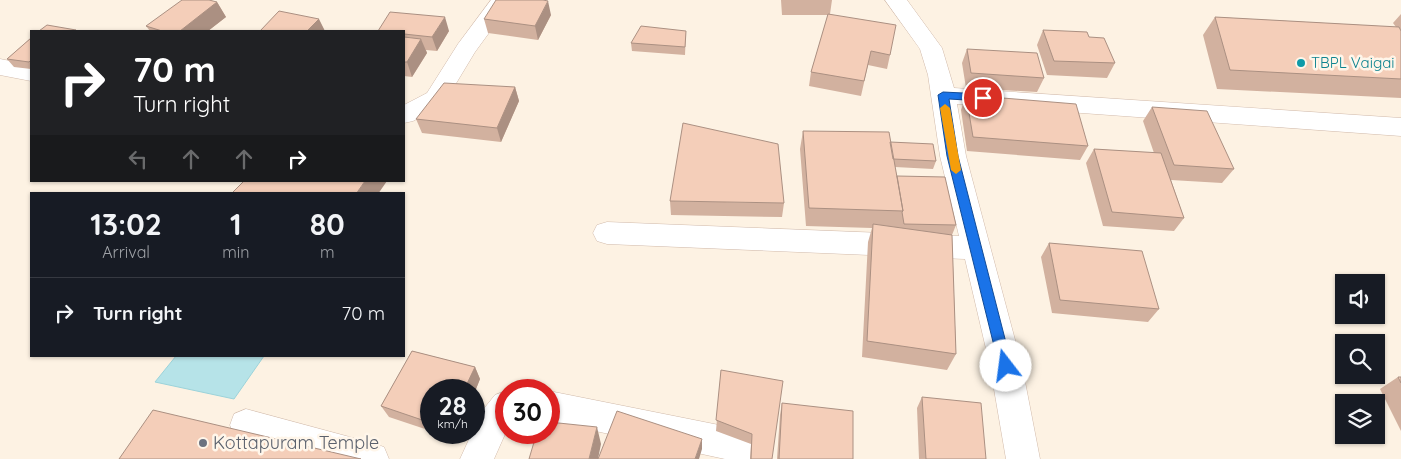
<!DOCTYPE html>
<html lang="en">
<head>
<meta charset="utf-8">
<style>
  :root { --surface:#171b24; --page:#20242c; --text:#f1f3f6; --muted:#9ea1a6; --line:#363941 }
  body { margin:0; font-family:Quicksand,sans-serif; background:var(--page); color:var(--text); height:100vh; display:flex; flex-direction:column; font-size:19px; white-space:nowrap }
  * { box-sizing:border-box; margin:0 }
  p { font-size:16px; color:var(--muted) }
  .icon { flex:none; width:28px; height:28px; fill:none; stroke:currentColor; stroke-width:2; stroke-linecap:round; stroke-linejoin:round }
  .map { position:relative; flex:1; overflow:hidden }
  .sheet { position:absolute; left:30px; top:192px; width:375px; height:165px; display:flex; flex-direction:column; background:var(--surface); border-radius:0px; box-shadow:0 1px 4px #0004 }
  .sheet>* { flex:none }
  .guide { position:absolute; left:30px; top:30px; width:375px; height:152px; border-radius:0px; box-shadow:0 1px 4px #0004; background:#202124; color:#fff; overflow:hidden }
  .buttons { position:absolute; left:1335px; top:274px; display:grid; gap:10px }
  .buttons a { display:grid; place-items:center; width:50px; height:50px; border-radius:0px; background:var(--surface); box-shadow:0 1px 4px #0004; font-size:25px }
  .speed { position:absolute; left:420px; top:379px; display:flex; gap:10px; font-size:25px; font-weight:700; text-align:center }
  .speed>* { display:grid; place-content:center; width:65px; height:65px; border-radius:50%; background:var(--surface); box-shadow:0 1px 4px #0004; line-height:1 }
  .speed small { font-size:12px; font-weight:400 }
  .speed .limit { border:8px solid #d22; background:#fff; color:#111 }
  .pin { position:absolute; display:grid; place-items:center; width:42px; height:42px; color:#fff; margin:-21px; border:2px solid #fff; border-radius:50%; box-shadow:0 1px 5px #0007 }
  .me { position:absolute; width:55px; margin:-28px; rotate:345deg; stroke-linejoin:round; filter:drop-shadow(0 0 4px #0008) }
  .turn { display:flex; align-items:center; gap:18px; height:105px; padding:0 20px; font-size:22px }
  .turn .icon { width:65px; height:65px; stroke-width:2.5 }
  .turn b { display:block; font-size:35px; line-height:42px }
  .lanes { display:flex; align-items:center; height:48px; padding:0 20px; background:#0003; justify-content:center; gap:25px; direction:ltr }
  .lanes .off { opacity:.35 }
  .eta { display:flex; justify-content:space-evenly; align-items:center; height:85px; text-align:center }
  .eta b { font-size:30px; font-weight:700; line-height:35px }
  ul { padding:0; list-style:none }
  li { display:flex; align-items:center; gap:15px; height:70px; padding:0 20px; border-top:1px solid var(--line) }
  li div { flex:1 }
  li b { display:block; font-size:19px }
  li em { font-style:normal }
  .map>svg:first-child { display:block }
</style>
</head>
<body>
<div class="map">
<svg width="1401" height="459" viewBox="0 0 1401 459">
  <rect width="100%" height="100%" fill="#fdf2e3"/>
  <!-- water -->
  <path fill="#b6e3e8" stroke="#9cd3da" d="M176,356H264L234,399L155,382Z"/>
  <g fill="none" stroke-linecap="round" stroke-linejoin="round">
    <defs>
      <path id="street" d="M491,0H513L475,52L443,105L413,121L404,123V105L427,93L458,44Z
        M885,0H907L942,48L954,88L1401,118V136L957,104L966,156L1022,366L1040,459H1006L990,366L965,259L607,244L597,241L593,233L597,225L607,222L959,236L940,156L928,75L920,49Z
        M0,59L31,65V81L0,75Z
        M506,391V432L494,459H460L482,411L495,395Z
        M549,391L719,425L748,436L758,447L763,459H725L549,421Z
        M246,409L372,443L384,447L389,459H313L234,436L230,425L234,414Z"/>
    </defs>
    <!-- street casing -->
    <use href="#street" stroke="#d1baab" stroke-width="1"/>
    <!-- street -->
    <use href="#street" fill="#fff" fill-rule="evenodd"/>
  </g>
  <!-- wall -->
  <path fill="#d2b19f" d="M781,0H832L830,14L890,55L887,69L868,65L861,96L809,86L811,72L828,15H782Z
    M217,2L226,17L208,31H150L146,26Z
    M1401,14V98L1217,89L1203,35L1215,17L1396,27L1393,23Z
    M551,15L538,40L488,33L484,19Z
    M1043,30L1089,37L1115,63L1107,78L1047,75L1037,45Z
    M404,31H449L437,51L426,50L427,53L412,77L404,76Z
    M686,31L685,55L632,51L631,43Z
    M31,38V69L14,67L7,59Z
    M967,49L1044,78L1037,92L966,88L962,63Z
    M515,87L519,101L501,142L422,133L416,119Z
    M966,95L1088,146L1080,160L967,151L961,110Z
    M1152,107L1234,169L1222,183L1171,180L1184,218L1174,231L1103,226L1086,163L1094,149L1154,153L1143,121Z
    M803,131L890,142L936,161L933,169L895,167L897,177L956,225L952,235L956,354L947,370L862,357L868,242L872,228L806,226L800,149Z
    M670,201L784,203L782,217L671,215Z
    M1049,243L1159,309L1148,322L1052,313L1041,257Z
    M412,351L475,367L480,379L474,394V390H431V431L389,417L381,406Z
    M721,370L772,459H750L751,444L716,431Z
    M1398,377H1401V431L1380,389Z
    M922,397L986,459H919L917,408Z
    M782,403L853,459H777L780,415Z
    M435,432H457L454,439Z"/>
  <!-- shaded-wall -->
  <path fill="#ab9082" d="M548,1L551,15L538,40L535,26Z
    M217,2L226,17L208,31H180Z
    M445,17L449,31L437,51L432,37Z
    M319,19L325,31H307Z
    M421,39L427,53L412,77L407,62Z
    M515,87L519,101L501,142L497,128Z
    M365,181H387L378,194H356Z
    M475,367L480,379L474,394V390H464Z
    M597,427L601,444L598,459H589Z
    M450,432H457L454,439Z
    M702,439V449L699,459H695Z"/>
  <!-- building -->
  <path fill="#f4ceb9" stroke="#ab9082" d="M182,0H209L217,2L180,31H162L146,26Z
    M496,0H543L548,1L535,26L484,19Z
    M279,11L319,19L307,31H260Z
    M390,12L445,17L432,37L404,34V31H378Z
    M828,14L896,25L890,55L871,51L864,81L811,72Z
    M1215,17L1399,27L1401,31V79L1230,70Z
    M47,25L76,30L74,31H39Z
    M641,26L686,31L685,47L631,43Z
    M1043,30L1087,32L1089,37L1104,38L1115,63L1054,61Z
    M404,37L421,39L407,62H404Z
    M31,38V60L29,62L7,59Z
    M967,49L1037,53L1044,78L971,73Z
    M444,83L515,87L497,128L416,119Z
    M966,95L1076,104L1088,146L973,137Z
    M1152,107L1207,111L1234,169L1174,165Z
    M683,123L778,144L784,203L670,201Z
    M803,131L889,132L903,211L809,208Z
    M890,142L933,144L936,161L893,159Z
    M1094,149L1161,153L1184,218L1112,212Z
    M897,176L945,177L956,225L904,224L902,212L903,211Z
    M244,181H365L356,194H231Z
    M873,224L952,235L956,354L867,341Z
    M1049,243L1142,251L1159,309L1060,300Z
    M412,351L475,367L464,390H431V423L381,406Z
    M721,370L783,381L772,459H751L752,434L716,420Z
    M1398,377H1401V383Z
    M922,397L981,403L986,459H926Z
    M782,403L853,411V459H779Z
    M153,410L361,459H119Z
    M617,411L702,439L695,459H598Z
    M549,422L597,427L589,459H529L537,432H549Z"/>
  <!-- route -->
  <path fill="#1a73e8" stroke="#114b97" d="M943,92L983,94L988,98L983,101L949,99L958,156L1012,366L1010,370L1006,372L1001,370L999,366L947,156L938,95Z"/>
  <!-- slow -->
  <path fill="#f59e0b" d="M945,104L950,108L961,170L956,174L951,170L940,108Z"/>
  <!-- markers -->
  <circle fill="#0f9aa8" stroke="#fff6ea" stroke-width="2" cx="1301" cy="63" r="5"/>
  <circle fill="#6b7280" stroke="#fff6ea" stroke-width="2" cx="203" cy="443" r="5"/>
  <g text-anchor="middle" stroke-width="5" stroke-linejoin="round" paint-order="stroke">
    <!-- culture labels -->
    <g font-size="15" fill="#0d838f" stroke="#fff6ea" text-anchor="start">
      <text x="1311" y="68">TBPL Vaigai</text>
    </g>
    <!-- near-worship labels -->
    <g font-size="18" fill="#5b616d" stroke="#fff6ea" text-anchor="start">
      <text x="213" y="449">Kottapuram Temple</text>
    </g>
  </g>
</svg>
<div class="buttons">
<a><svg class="icon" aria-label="sound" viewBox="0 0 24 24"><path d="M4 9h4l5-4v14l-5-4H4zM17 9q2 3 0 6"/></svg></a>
<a><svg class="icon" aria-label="search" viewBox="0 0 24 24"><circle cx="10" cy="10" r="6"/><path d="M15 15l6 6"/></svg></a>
<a><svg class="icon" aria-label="layers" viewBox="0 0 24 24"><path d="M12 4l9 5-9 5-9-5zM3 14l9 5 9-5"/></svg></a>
</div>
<div class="speed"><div>28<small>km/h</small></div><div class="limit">30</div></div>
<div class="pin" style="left:983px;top:98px;background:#d93025"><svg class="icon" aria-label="arrive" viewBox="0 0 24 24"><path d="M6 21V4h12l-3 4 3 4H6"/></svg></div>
<svg class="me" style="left:1006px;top:366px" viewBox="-20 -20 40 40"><circle r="19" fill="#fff"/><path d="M0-13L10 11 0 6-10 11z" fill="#1a73e8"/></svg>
<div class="guide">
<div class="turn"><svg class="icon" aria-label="right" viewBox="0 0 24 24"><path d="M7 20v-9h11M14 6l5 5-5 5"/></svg><div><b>70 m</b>Turn right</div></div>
<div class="lanes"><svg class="icon off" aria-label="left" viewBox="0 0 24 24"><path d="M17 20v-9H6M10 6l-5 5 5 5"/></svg><svg class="icon off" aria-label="ahead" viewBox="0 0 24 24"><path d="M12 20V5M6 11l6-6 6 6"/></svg><svg class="icon off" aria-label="ahead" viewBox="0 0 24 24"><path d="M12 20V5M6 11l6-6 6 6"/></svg><svg class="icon" aria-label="right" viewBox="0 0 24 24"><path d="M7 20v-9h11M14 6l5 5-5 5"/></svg></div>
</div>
<section class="sheet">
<div class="eta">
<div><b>13:02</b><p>Arrival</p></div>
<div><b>1</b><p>min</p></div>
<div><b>80</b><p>m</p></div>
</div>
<ul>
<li><svg class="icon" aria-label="right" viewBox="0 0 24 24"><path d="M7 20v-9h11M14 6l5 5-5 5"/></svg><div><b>Turn right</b></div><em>70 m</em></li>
</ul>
</section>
</div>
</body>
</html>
